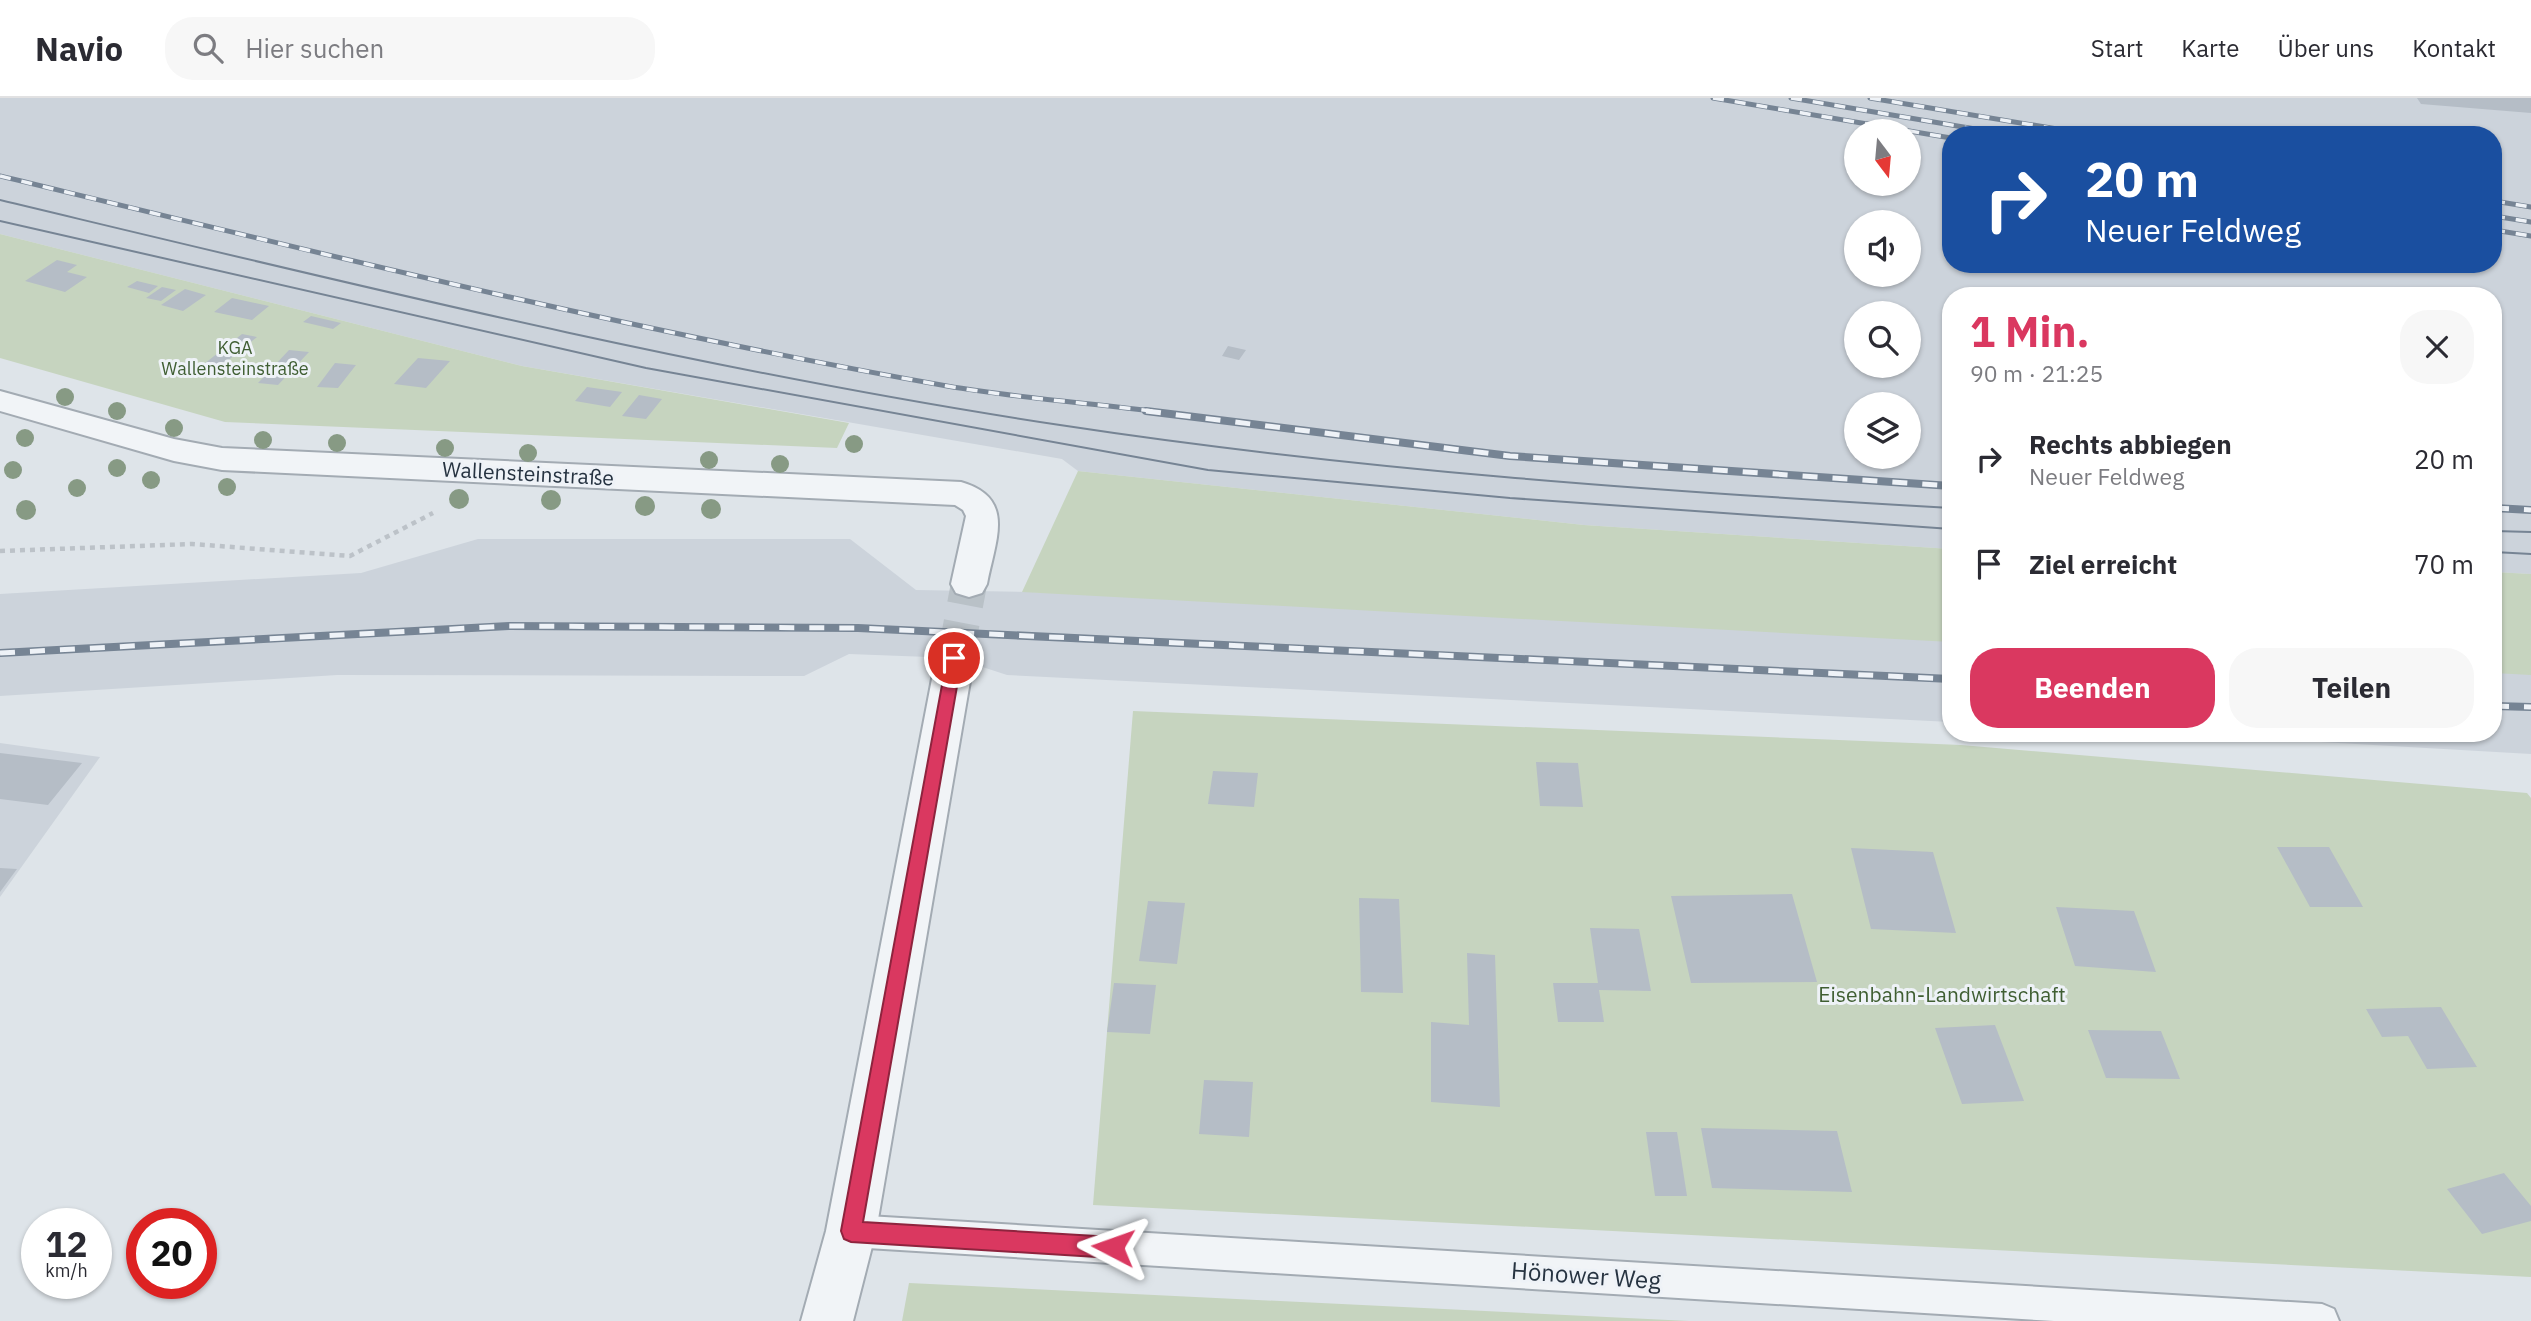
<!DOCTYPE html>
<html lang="de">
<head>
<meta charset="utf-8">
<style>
  :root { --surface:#fff; --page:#f7f7f7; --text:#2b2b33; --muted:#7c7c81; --line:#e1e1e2; --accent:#da3860 }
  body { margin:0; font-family:"IBM Plex Sans",sans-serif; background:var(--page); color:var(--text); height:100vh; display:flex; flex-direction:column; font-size:26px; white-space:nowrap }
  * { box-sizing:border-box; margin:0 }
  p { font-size:23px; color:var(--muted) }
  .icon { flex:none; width:38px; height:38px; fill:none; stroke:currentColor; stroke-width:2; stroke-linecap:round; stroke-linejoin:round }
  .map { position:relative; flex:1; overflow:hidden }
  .details { position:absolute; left:1942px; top:189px; width:560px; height:455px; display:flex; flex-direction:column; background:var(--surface); border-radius:28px; box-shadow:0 2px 5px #0004 }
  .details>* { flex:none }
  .top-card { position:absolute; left:1942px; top:28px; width:560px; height:147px; border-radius:28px; box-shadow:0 2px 5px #0004; background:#1a4fa0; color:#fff; overflow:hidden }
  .needle { width:46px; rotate:164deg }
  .tools { position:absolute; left:1844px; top:21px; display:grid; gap:14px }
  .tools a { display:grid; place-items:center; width:77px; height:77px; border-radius:50%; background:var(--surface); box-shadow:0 2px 5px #0004; font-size:35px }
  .speed { position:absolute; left:21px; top:1110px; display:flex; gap:14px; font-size:35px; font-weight:700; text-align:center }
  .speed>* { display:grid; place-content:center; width:91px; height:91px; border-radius:50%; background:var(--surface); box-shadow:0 2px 5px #0004; line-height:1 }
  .speed small { font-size:18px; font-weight:400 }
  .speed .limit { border:10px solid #d22; background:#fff; color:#111 }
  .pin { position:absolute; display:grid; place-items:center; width:60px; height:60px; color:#fff; margin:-30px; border:4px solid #fff; border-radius:50%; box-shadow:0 2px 7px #0007 }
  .me { position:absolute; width:77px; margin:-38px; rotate:274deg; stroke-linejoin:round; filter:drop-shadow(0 0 5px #0008) }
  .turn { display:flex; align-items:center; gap:24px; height:147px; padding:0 28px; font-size:32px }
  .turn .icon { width:91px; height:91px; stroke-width:2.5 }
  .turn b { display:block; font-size:49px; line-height:60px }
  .round { display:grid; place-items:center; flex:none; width:74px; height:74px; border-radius:28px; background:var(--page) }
  .overview { display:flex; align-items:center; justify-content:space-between; height:119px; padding:0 28px }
  h1 { font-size:42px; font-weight:800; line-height:52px; color:var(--accent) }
  .primary-button { display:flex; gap:14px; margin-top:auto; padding:14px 28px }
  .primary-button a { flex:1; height:80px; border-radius:28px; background:var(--accent); color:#fff; font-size:28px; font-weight:800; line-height:80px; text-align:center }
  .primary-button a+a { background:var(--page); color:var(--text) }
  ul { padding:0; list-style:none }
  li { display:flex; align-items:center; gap:21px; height:105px; padding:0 28px }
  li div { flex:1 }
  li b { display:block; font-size:26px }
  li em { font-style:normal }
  header { display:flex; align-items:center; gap:42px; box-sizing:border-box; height:98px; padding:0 35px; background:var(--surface); border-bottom:2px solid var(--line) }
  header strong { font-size:33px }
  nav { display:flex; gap:38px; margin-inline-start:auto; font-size:24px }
  .search { width:490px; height:63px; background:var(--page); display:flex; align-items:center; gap:18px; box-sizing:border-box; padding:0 24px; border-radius:28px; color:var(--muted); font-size:26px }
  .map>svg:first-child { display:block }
</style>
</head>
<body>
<header>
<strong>Navio</strong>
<div class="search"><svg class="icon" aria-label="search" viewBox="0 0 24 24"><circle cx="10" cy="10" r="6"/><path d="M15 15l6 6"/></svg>Hier suchen</div>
<nav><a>Start</a><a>Karte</a><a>Über uns</a><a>Kontakt</a></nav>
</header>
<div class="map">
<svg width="2531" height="1223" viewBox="0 0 2531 1223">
  <rect width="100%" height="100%" fill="#dee4e9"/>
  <!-- built -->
  <path fill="#ccd3db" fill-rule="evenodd" d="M0,0H2531V476L2494,474V198H1951V451L1584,427L1078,373L1062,361L522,268L0,136ZM1857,33H1909V86H1857ZM1951,37H2494V166H1951ZM1857,124H1909V177H1857ZM1857,215H1909V268H1857ZM1857,306H1909V359H1857Z
    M478,441H850L916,492L1085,495L1182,483L1951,536V624L1007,577L955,560L849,556L804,578L337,577L0,598V496L361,475Z
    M2494,573L2531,576V656L2161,635H2494Z
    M0,645L100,659L0,799Z"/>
  <!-- green -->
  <path fill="#c6d4bf" d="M0,136L522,268L849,325L837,350L225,324L0,260Z
    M1078,373L1584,427L1951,451V544L1022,494Z
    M2494,474L2531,476V577L2494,575Z
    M1133,613L1961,647L2527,695L2531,700V1179L1093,1107Z
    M909,1185L1689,1223H902Z"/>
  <!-- building -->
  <path fill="#b5bdc6" d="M2417,0H2531V15L2421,6Z
    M57,162L77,167L67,174L87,179L65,194L25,183Z
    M137,183L158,188L149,195L127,189Z
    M162,189L176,192L161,203L146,200Z
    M185,191L206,197L183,213L161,207Z
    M232,200L269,208L252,222L214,214Z
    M311,218L341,225L333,231L303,224Z
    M242,236L257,239L220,269L204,266Z
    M1228,248L1246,252L1239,262L1222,258Z
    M289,252L309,254L278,287L258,285Z
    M418,260L450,263L426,290L394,286Z
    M335,265L356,267L338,290L317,289Z
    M587,289L622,294L610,309L575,303Z
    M639,297L662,301L646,321L622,318Z
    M0,655L82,665L48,707L0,701Z
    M1536,664L1578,665L1583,709L1540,708Z
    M1213,673L1258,675L1254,709L1208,706Z
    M2277,749H2329L2363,809H2310Z
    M1851,750L1933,754L1956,835L1871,831Z
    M0,770L17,771L0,794Z
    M1792,796L1817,884L1691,885L1671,798Z
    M1359,800L1399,801L1403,895L1361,894Z
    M1148,803L1185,805L1177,866L1139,863Z
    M2056,809L2134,813L2156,874L2075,868Z
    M1590,830L1639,831L1651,893L1599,892L1604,924H1558L1553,885H1598Z
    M1467,855L1495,857L1500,1009L1431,1004V924L1469,927Z
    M1114,885L1156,887L1150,936L1107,934Z
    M2441,909L2477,969L2427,971L2408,938L2382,939L2366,911Z
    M1995,927L2024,1003L1962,1006L1935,930Z
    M2088,932L2161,933L2180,981L2106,980Z
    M1204,982L1253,984L1249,1039L1199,1036Z
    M1701,1030L1837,1033L1852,1094L1712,1090Z
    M1646,1034H1677L1687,1098H1655Z
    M2504,1075L2531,1108V1123L2482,1136L2447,1091Z"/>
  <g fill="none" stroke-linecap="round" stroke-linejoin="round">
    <!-- street-tunnel -->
    <path stroke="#b9c1c7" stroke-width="36" stroke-dasharray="36 18" stroke-linecap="butt" d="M955,560L969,486"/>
    <defs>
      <path id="lane" d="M851,1117L2322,1206L2334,1211L2339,1223H2054L851,1149L840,1144L835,1133L840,1122Z"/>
      <path id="street" d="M0,293L174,341L222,350L961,384C1017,400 995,443 987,486L982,495L969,499L956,495L951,486L966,418L963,412L955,407L222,372L174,363L0,313Z
        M955,546L968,550L974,560L876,1133L853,1223H801L826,1133L936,560L942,550Z"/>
    </defs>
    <!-- lane casing -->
    <use href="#lane" stroke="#a3abb3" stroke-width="4"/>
    <!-- street casing -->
    <use href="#street" stroke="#a3abb3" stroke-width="4"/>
    <!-- path -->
    <path stroke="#bcc2c8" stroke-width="4.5" stroke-dasharray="5 5" stroke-linecap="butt" d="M0,453L192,446L350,458L433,415"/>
    <!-- lane -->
    <use href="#lane" fill="#f1f4f7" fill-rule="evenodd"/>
    <!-- street -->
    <use href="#street" fill="#f1f4f7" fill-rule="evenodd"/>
    <!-- tram -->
    <path stroke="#768494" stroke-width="2" d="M0,102C351,186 703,273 1060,327C1355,372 1653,393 1951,410
      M0,123L646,270L1208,372L1510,400L1951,431
      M2494,433L2531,434
      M2494,454L2531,456"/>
    <defs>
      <path id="rail-far1" d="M1713,0L1951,40
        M1791,0L2011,37
        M1870,0L2093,37
        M0,78C314,154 629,232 947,288C1018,300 1089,305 1160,314
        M2494,103L2531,109
        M2494,118L2531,124
        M2494,132L2531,138"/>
      <path id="rail" d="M1146,313L1510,358L1951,388
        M2494,410L2531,412
        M0,555L509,528L858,530L1951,581
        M2494,608L2531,609"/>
    </defs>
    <!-- rail-far1 casing -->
    <use href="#rail-far1" stroke="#768494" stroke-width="5"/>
    <!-- rail casing -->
    <use href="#rail" stroke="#768494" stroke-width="8"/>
    <!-- rail-far1 -->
    <use href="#rail-far1" stroke="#eef2f7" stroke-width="3.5" stroke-dasharray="11" stroke-linecap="butt"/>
    <!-- rail -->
    <use href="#rail" stroke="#eef2f7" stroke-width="5" stroke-dasharray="15" stroke-linecap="butt"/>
  </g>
  <!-- trees -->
  <g fill="#879a84">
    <circle cx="65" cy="299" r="9"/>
    <circle cx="117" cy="313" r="9"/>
    <circle cx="174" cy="330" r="9"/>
    <circle cx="25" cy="340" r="9"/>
    <circle cx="263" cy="342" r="9"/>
    <circle cx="337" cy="345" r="9"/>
    <circle cx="854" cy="346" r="9"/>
    <circle cx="445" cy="350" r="9"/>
    <circle cx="528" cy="355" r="9"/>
    <circle cx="709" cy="362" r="9"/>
    <circle cx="780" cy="366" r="9"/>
    <circle cx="117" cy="370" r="9"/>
    <circle cx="13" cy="372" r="9"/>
    <circle cx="151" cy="382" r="9"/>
    <circle cx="227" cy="389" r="9"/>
    <circle cx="77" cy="390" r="9"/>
    <circle cx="459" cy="401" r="10"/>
    <circle cx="551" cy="402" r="10"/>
    <circle cx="645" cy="408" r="10"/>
    <circle cx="711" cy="411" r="10"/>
    <circle cx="26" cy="412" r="10"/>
  </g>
  <!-- route -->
  <path fill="#da3860" stroke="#8e243e" stroke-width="2" d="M954,554L962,560L863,1124L1113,1139L1120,1142L1123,1149L1120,1157L1113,1160L851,1144L844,1141L841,1133L947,560Z"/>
  <g text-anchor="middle" stroke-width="6" stroke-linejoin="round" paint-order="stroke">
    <!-- far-park labels -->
    <g font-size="18" fill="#3f5e32" stroke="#eef2f7">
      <text x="235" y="256">KGA<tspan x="235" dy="21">Wallensteinstraße</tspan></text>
    </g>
    <!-- street labels -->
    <g font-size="21" fill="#263341" stroke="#eef2f7">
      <text transform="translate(528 376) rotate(3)" y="7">Wallensteinstraße</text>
    </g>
    <!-- park labels -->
    <g font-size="21" fill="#3f5e32" stroke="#eef2f7">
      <text x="1942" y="904">Eisenbahn-Landwirtschaft</text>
    </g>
    <!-- near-street labels -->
    <g font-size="24" fill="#263341" stroke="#eef2f7">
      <text transform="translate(1586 1178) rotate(4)" y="8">Hönower Weg</text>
    </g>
  </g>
</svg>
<div class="tools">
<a><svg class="needle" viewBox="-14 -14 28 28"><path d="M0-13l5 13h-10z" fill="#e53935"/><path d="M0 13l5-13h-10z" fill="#7c7c81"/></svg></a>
<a><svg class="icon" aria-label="sound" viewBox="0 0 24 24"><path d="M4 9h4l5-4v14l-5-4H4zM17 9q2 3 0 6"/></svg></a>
<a><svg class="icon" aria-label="search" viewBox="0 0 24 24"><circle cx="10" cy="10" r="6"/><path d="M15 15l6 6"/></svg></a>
<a><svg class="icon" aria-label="layers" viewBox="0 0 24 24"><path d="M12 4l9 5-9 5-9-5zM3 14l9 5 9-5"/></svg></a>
</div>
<div class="speed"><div>12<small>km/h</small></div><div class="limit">20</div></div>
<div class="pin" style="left:954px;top:560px;background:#d93025"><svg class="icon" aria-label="arrive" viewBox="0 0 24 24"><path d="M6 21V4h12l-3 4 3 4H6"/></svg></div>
<svg class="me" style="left:1113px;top:1149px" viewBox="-20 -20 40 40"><path d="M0-17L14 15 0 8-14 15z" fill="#da3860" stroke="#fff" stroke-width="4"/></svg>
<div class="top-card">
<div class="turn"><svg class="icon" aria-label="right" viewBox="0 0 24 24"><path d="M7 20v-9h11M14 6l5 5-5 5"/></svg><div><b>20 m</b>Neuer Feldweg</div></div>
</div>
<section class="details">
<div class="overview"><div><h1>1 Min.</h1><p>90 m · 21:25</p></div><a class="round"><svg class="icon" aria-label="close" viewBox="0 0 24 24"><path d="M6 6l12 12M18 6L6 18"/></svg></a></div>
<ul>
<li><svg class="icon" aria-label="right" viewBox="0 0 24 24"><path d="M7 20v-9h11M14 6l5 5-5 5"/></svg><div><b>Rechts abbiegen</b><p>Neuer Feldweg</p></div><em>20 m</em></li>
<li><svg class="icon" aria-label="arrive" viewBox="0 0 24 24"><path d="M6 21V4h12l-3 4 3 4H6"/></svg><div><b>Ziel erreicht</b></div><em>70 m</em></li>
</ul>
<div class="primary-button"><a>Beenden</a><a>Teilen</a></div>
</section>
</div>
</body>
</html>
